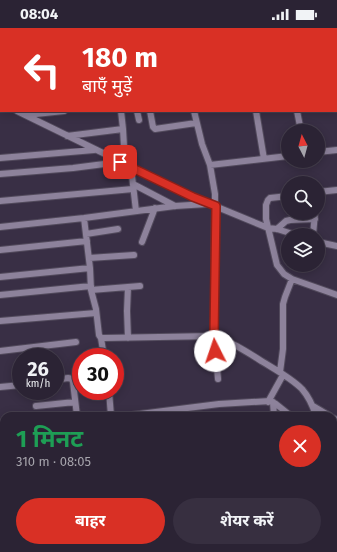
<!DOCTYPE html>
<html lang="hi">
<head>
<meta charset="utf-8">
<style>
  :root { --surface:#2b2334; --page:#372f40; --text:#f1f3f6; --muted:#a6a4ac; --line:#47404f; --accent:#d93025 }
  body { margin:0; font-family:"Fira Sans","Noto Sans Devanagari",sans-serif; background:var(--page); color:var(--text); height:100vh; display:flex; flex-direction:column; font-size:15px; white-space:nowrap }
  * { box-sizing:border-box; margin:0 }
  p { font-size:13px; color:var(--muted) }
  .icon { flex:none; width:22px; height:22px; fill:none; stroke:currentColor; stroke-width:2; stroke-linecap:round; stroke-linejoin:round }
  .map { position:relative; flex:1; overflow:hidden }
  .details { position:absolute; left:0px; top:384px; width:337px; height:140px; display:flex; flex-direction:column; background:var(--surface); border-radius:12px 12px 0 0; box-shadow:0 2px 10px #0003,0 0 0 1px var(--line) }
  .details>* { flex:none }
  .top-card { position:absolute; left:0px; top:0px; width:337px; height:84px; box-shadow:0 2px 10px #0003,0 0 0 1px var(--line); background:#d93025; color:#fff; overflow:hidden }
  .needle { width:26px; rotate:354deg }
  .fabs { position:absolute; left:281px; top:96px; display:grid; gap:8px }
  .fabs a { display:grid; place-items:center; width:44px; height:44px; border-radius:50%; background:var(--surface); box-shadow:0 2px 10px #0003,0 0 0 1px var(--line); font-size:20px }
  .speed { position:absolute; left:12px; top:320px; display:flex; gap:8px; font-size:20px; font-weight:700; text-align:center }
  .speed>* { display:grid; place-content:center; width:52px; height:52px; border-radius:50%; background:var(--surface); box-shadow:0 2px 10px #0003,0 0 0 1px var(--line); line-height:1 }
  .speed small { font-size:10px; font-weight:400 }
  .speed .limit { border:6px solid #d22; background:#fff; color:#111 }
  .pin { position:absolute; display:grid; place-items:center; width:34px; height:34px; color:#fff; margin:-17px; border-radius:8px; box-shadow:0 2px 6px #0006 }
  .me { position:absolute; width:44px; margin:-22px; rotate:356deg; stroke-linejoin:round; filter:drop-shadow(0 0 3px #0008) }
  .turn { display:flex; align-items:center; gap:14px; height:84px; padding:0 16px; font-size:18px }
  .turn .icon { width:52px; height:52px; stroke-width:2.5 }
  .turn b { display:block; font-size:28px; line-height:34px }
  .round { display:grid; place-items:center; flex:none; width:42px; height:42px; border-radius:21px; background:var(--page) }
  .summary { display:flex; align-items:center; justify-content:space-between; height:68px; padding:0 16px }
  h1 { font-size:24px; font-weight:700; line-height:30px; color:#1e9e55 }
  .action { display:flex; gap:8px; margin-top:auto; padding:8px 16px }
  .action a { flex:1; height:46px; border-radius:24px; background:var(--accent); color:#fff; font-size:16px; font-weight:700; line-height:46px; text-align:center }
  .action a+a { background:var(--page); color:var(--text) }
  .status { display:flex; justify-content:space-between; align-items:center; height:28px; padding:0 20px; background:var(--surface); direction:ltr }
  .status svg { height:11px; fill:currentColor }
  .map>svg:first-child { display:block }
</style>
</head>
<body>
<div class="status"><b>08:04</b><svg viewBox="0 0 49 12"><path d="M0 12V9h3v3zM5 12V6h3v6zM10 12V3h3v9zM15 12V0h3v12zM26 1h20v11H26zM47 4h2v5h-2z"/></svg></div>
<div class="map">
<svg width="337" height="524" viewBox="0 0 337 524">
  <rect width="100%" height="100%" fill="#392f45"/>
  <g fill="none" stroke-linecap="round" stroke-linejoin="round">
    <defs>
      <path id="minor" d="M22,0V1
        M103,0V1
        M119,0V1
        M139,0V1
        M164,0V1
        M181,0V1
        M201,0V1
        M221,0V1
        M265,0V1
        M312,1L319,0
        M336,2L337,8
        M0,47H1
        M336,56L337,55
        M0,74H1
        M17,83L193,169L268,200L277,201L296,207
        M121,83L123,101L125,136
        M137,83L139,92
        M150,83L153,99L155,101L196,95
        M194,83L202,116L210,137L215,166L214,308L218,351
        M256,83L264,131
        M297,83L301,103
        M26,87L64,83
        M67,108L123,101
        M318,124L337,122
        M0,130L94,122
        M210,137L288,128
        M131,139L136,183
        M0,146L73,140L120,134
        M133,156L175,178
        M318,164L337,162
        M288,168L270,170L268,172L266,177V191L277,237L284,246L292,251L337,267
        M0,173L133,161
        M84,190L90,240L91,262L96,281L99,307L101,310H104L214,308C232,314 247,324 263,334C276,342 291,350 302,361C309,369 313,378 316,388
        M0,199L84,190L175,178L207,176
        M277,201L286,193L290,192L315,191
        M86,206L118,201
        M313,207L315,185
        M142,214L155,180
        M318,214L337,218
        M0,222L87,213
        M89,230L134,227
        M0,249L90,240
        M91,262L140,258
        M0,267L91,258
        M0,293L96,285
        M101,310L104,329
        M128,310L127,283L128,259
        M0,323L76,314
        M280,344L283,321V276L285,269L292,251
        M55,352L68,350L72,351L73,354L77,388
        M0,359L21,357
        M109,363L111,388
        M268,374L283,347
        M273,374L274,388
        M36,378L75,374
        M313,378L330,388
        M124,388L219,376L270,373L276,376L291,388
        M333,390L337,392
        M0,418L4,457
        M333,431L337,439
        M333,455L337,458
        M0,477L4,476
        M0,496H4
        M333,497H337
        M0,514H4
        M333,514H337
        M108,520V524
        M157,520V524
        M186,520V524
        M212,520V524
        M237,520V524"/>
      <path id="tertiary" d="M333,484L337,472
        M319,524L321,520"/>
    </defs>
    <!-- minor casing -->
    <use href="#minor" stroke="#524a5c" stroke-width="8"/>
    <!-- tertiary casing -->
    <use href="#tertiary" stroke="#524a5c" stroke-width="9"/>
    <!-- minor -->
    <use href="#minor" stroke="#8d829b" stroke-width="6"/>
    <!-- tertiary -->
    <use href="#tertiary" stroke="#8d829b" stroke-width="7"/>
  </g>
  <g fill="none" stroke-linecap="round" stroke-linejoin="round">
    <defs>
      <path id="route" d="M120,134L193,169L216,178L214,308L215,323"/>
    </defs>
    <!-- route casing -->
    <use href="#route" stroke="#8d1f18" stroke-width="10"/>
    <!-- route -->
    <use href="#route" stroke="#d93025" stroke-width="7"/>
  </g>
</svg>
<div class="fabs">
<a><svg class="needle" viewBox="-14 -14 28 28"><path d="M0-13l5 13h-10z" fill="#e53935"/><path d="M0 13l5-13h-10z" fill="#a6a4ac"/></svg></a>
<a><svg class="icon" aria-label="search" viewBox="0 0 24 24"><circle cx="10" cy="10" r="6"/><path d="M15 15l6 6"/></svg></a>
<a><svg class="icon" aria-label="layers" viewBox="0 0 24 24"><path d="M12 4l9 5-9 5-9-5zM3 14l9 5 9-5"/></svg></a>
</div>
<div class="speed"><div>26<small>km/h</small></div><div class="limit">30</div></div>
<div class="pin" style="left:120px;top:134px;background:#d93025"><svg class="icon" aria-label="arrive" viewBox="0 0 24 24"><path d="M6 21V4h12l-3 4 3 4H6"/></svg></div>
<svg class="me" style="left:215px;top:323px" viewBox="-20 -20 40 40"><circle r="19" fill="#fff"/><path d="M0-13L10 11 0 6-10 11z" fill="#d93025"/></svg>
<div class="top-card">
<div class="turn"><svg class="icon" aria-label="left" viewBox="0 0 24 24"><path d="M17 20v-9H6M10 6l-5 5 5 5"/></svg><div><b>180 m</b>बाएँ मुड़ें</div></div>
</div>
<section class="details">
<div class="summary"><div><h1>1 मिनट</h1><p>310 m · 08:05</p></div><a class="round" style="background:#d93025;color:#fff"><svg class="icon" aria-label="close" viewBox="0 0 24 24"><path d="M6 6l12 12M18 6L6 18"/></svg></a></div>
<div class="action"><a>बाहर</a><a>शेयर करें</a></div>
</section>
</div>
</body>
</html>
